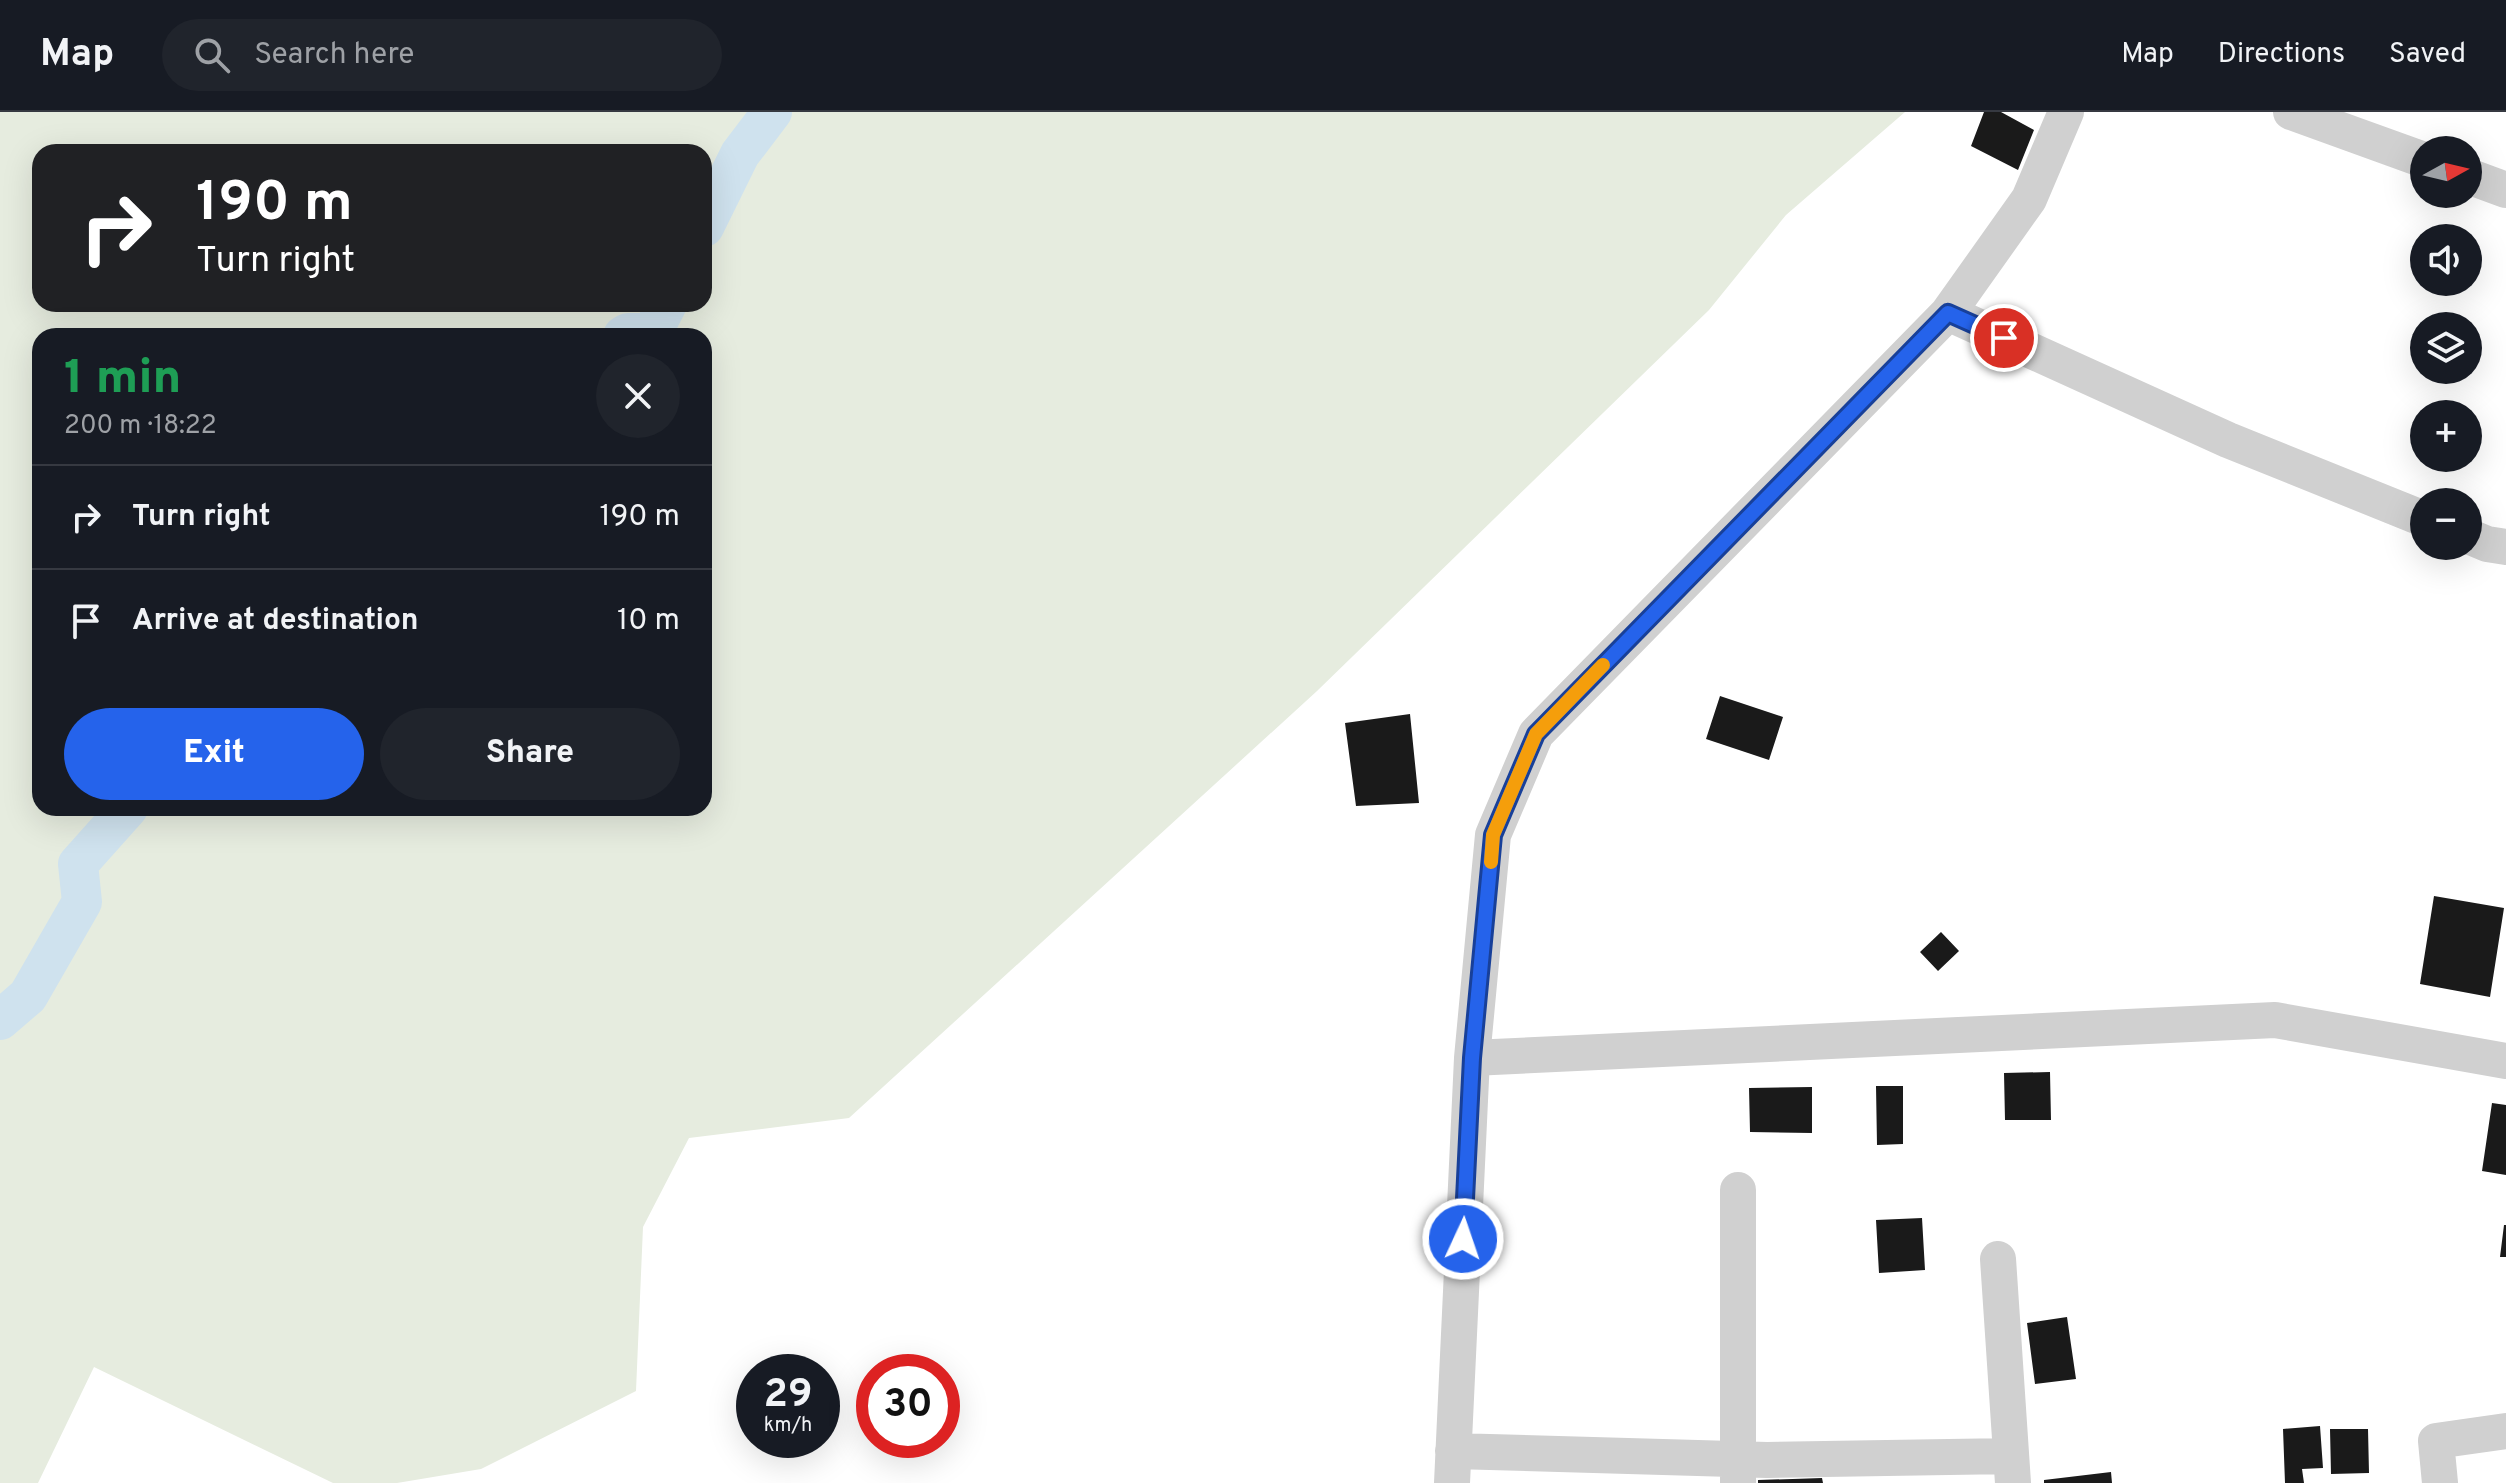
<!DOCTYPE html>
<html lang="en">
<head>
<meta charset="utf-8">
<style>
  :root { --surface:#171b24; --page:#20242c; --text:#f1f3f6; --muted:#9ea1a6; --line:#363941; --accent:#2563eb }
  body { margin:0; font-family:Overpass,sans-serif; background:var(--page); color:var(--text); height:100vh; display:flex; flex-direction:column; font-size:30px; white-space:nowrap }
  * { box-sizing:border-box; margin:0 }
  p { font-size:26px; color:var(--muted) }
  .icon { flex:none; width:44px; height:44px; fill:none; stroke:currentColor; stroke-width:2; stroke-linecap:round; stroke-linejoin:round }
  .map { position:relative; flex:1; overflow:hidden }
  .drawer { position:absolute; left:32px; top:216px; width:680px; height:488px; display:flex; flex-direction:column; background:var(--surface); border-radius:24px; box-shadow:0 8px 32px #0002 }
  .drawer>* { flex:none }
  .guide { position:absolute; left:32px; top:32px; width:680px; height:168px; border-radius:24px; box-shadow:0 8px 32px #0002; background:#202124; color:#fff; overflow:hidden }
  .needle { width:52px; rotate:82deg }
  .controls { position:absolute; left:2410px; top:24px; display:grid; gap:16px }
  .controls a { display:grid; place-items:center; width:72px; height:72px; border-radius:50%; background:var(--surface); box-shadow:0 8px 32px #0002; font-size:40px }
  .speed { position:absolute; left:736px; top:1242px; display:flex; gap:16px; font-size:40px; font-weight:700; text-align:center }
  .speed>* { display:grid; place-content:center; width:104px; height:104px; border-radius:50%; background:var(--surface); box-shadow:0 8px 32px #0002; line-height:1 }
  .speed small { font-size:20px; font-weight:400 }
  .speed .limit { border:12px solid #d22; background:#fff; color:#111 }
  .pin { position:absolute; display:grid; place-items:center; width:68px; height:68px; color:#fff; margin:-34px; border:4px solid #fff; border-radius:50%; box-shadow:0 2px 8px #0007 }
  .me { position:absolute; width:88px; margin:-44px; rotate:3deg; stroke-linejoin:round; filter:drop-shadow(0 0 6px #0008) }
  .turn { display:flex; align-items:center; gap:28px; height:168px; padding:0 32px; font-size:36px }
  .turn .icon { width:104px; height:104px; stroke-width:2.5 }
  .turn b { display:block; font-size:56px; line-height:68px }
  .round { display:grid; place-items:center; flex:none; width:84px; height:84px; border-radius:42px; background:var(--page) }
  .summary { display:flex; align-items:center; justify-content:space-between; height:136px; padding:0 32px }
  h1 { font-size:48px; font-weight:800; line-height:60px; color:#1e9e55 }
  .button { display:flex; gap:16px; margin-top:auto; padding:16px 32px }
  .button a { flex:1; height:92px; border-radius:48px; background:var(--accent); color:#fff; font-size:32px; font-weight:800; line-height:92px; text-align:center }
  .button a+a { background:var(--page); color:var(--text) }
  ul { padding:0; list-style:none }
  li { display:flex; align-items:center; gap:24px; height:104px; padding:0 32px; border-top:2px solid var(--line) }
  li div { flex:1 }
  li b { display:block; font-size:30px }
  li em { font-style:normal }
  header { display:flex; align-items:center; gap:48px; box-sizing:border-box; height:112px; padding:0 40px; background:var(--surface); border-bottom:2px solid var(--line) }
  header strong { font-size:38px }
  nav { display:flex; gap:44px; margin-inline-start:auto; font-size:28px }
  .search { width:560px; height:72px; background:var(--page); display:flex; align-items:center; gap:20px; box-sizing:border-box; padding:0 28px; border-radius:44px; color:var(--muted); font-size:30px }
  .map>svg:first-child { display:block }
</style>
</head>
<body>
<header>
<strong>Map</strong>
<div class="search"><svg class="icon" aria-label="search" viewBox="0 0 24 24"><circle cx="10" cy="10" r="6"/><path d="M15 15l6 6"/></svg>Search here</div>
<nav><a>Map</a><a>Directions</a><a>Saved</a></nav>
</header>
<div class="map">
<svg width="2506" height="1371" viewBox="0 0 2506 1371">
  <rect width="100%" height="100%" fill="#fff"/>
  <!-- green -->
  <path fill="#e6ecdf" fill-rule="evenodd" d="M0,0H1905L1786,103L1709,198L1317,579L849,1006L689,1026L643,1115L636,1279L481,1357L397,1371H333L94,1255L38,1371H0ZM40,40H704V192H40ZM40,224H704V696H40Z"/>
  <g fill="none" stroke-linecap="round" stroke-linejoin="round">
    <!-- canal -->
    <path stroke="#cfe2ee" stroke-width="40" d="M704,115L740,42L772,0
      M623,224L628,221H652L667,192
      M0,908L28,884L82,790L78,752L128,696"/>
  </g>
  <!-- building -->
  <path fill="#1a1a1a" d="M1984,0H2001L2034,18L2018,58L1971,34Z
    M1720,584L1783,605L1769,648L1706,627Z
    M1410,602L1419,691L1356,694L1345,611Z
    M2434,784L2504,796L2490,885L2420,872Z
    M1941,820L1959,839L1938,859L1920,840Z
    M2050,960L2051,1008H2005L2004,961Z
    M1876,974H1903V1032L1877,1033Z
    M1812,975V1021L1750,1020L1749,976Z
    M2492,991L2506,993V1063L2482,1059Z
    M1922,1106L1925,1158L1879,1161L1876,1108Z
    M2504,1113H2506V1145H2500Z
    M2067,1205L2076,1267L2035,1272L2027,1211Z
    M2320,1314L2323,1356L2302,1357L2304,1371H2285L2283,1317Z
    M2330,1317H2368L2369,1361L2331,1362Z
    M2111,1360L2112,1371H2044V1368Z
    M1822,1366L1823,1371H1758V1368Z"/>
  <g fill="none" stroke-linecap="round" stroke-linejoin="round">
    <!-- street -->
    <path stroke="#d0d0d0" stroke-width="36" d="M2291,0L2424,48
      M2468,64L2506,78
      M1948,201L2228,328L2424,407
      M2468,424L2487,432L2506,435
      M1472,946L2275,908L2506,949
      M1998,1147L2013,1371
      M1453,1339L1767,1348L2011,1344
      M1452,1371L1472,946L1493,723L1536,622L1948,201L2029,87L2066,0
      M1738,1371V1078
      M2440,1371L2436,1329L2506,1319"/>
  </g>
  <g fill="none" stroke-linecap="round" stroke-linejoin="round">
    <defs>
      <path id="route" d="M1463,1127L1472,946L1493,723L1536,622L1948,201L2004,226"/>
    </defs>
    <!-- route casing -->
    <use href="#route" stroke="#184099" stroke-width="20"/>
    <!-- route -->
    <use href="#route" stroke="#2563eb" stroke-width="14"/>
    <!-- slow -->
    <path stroke="#f59e0b" stroke-width="14" d="M1491,750L1493,723L1536,622L1603,553"/>
  </g>
</svg>
<div class="controls">
<a><svg class="needle" viewBox="-14 -14 28 28"><path d="M0-13l5 13h-10z" fill="#e53935"/><path d="M0 13l5-13h-10z" fill="#9ea1a6"/></svg></a>
<a><svg class="icon" aria-label="sound" viewBox="0 0 24 24"><path d="M4 9h4l5-4v14l-5-4H4zM17 9q2 3 0 6"/></svg></a>
<a><svg class="icon" aria-label="layers" viewBox="0 0 24 24"><path d="M12 4l9 5-9 5-9-5zM3 14l9 5 9-5"/></svg></a>
<a>+</a>
<a>−</a>
</div>
<div class="speed"><div>29<small>km/h</small></div><div class="limit">30</div></div>
<div class="pin" style="left:2004px;top:226px;background:#d93025"><svg class="icon" aria-label="arrive" viewBox="0 0 24 24"><path d="M6 21V4h12l-3 4 3 4H6"/></svg></div>
<svg class="me" style="left:1463px;top:1127px" viewBox="-20 -20 40 40"><circle r="17" fill="#2563eb" stroke="#fff" stroke-width="3"/><path d="M0-11L8 9 0 5-8 9z" fill="#fff"/></svg>
<div class="guide">
<div class="turn"><svg class="icon" aria-label="right" viewBox="0 0 24 24"><path d="M7 20v-9h11M14 6l5 5-5 5"/></svg><div><b>190 m</b>Turn right</div></div>
</div>
<section class="drawer">
<div class="summary"><div><h1>1 min</h1><p>200 m · 18:22</p></div><a class="round"><svg class="icon" aria-label="close" viewBox="0 0 24 24"><path d="M6 6l12 12M18 6L6 18"/></svg></a></div>
<ul>
<li><svg class="icon" aria-label="right" viewBox="0 0 24 24"><path d="M7 20v-9h11M14 6l5 5-5 5"/></svg><div><b>Turn right</b></div><em>190 m</em></li>
<li><svg class="icon" aria-label="arrive" viewBox="0 0 24 24"><path d="M6 21V4h12l-3 4 3 4H6"/></svg><div><b>Arrive at destination</b></div><em>10 m</em></li>
</ul>
<div class="button"><a>Exit</a><a>Share</a></div>
</section>
</div>
</body>
</html>
